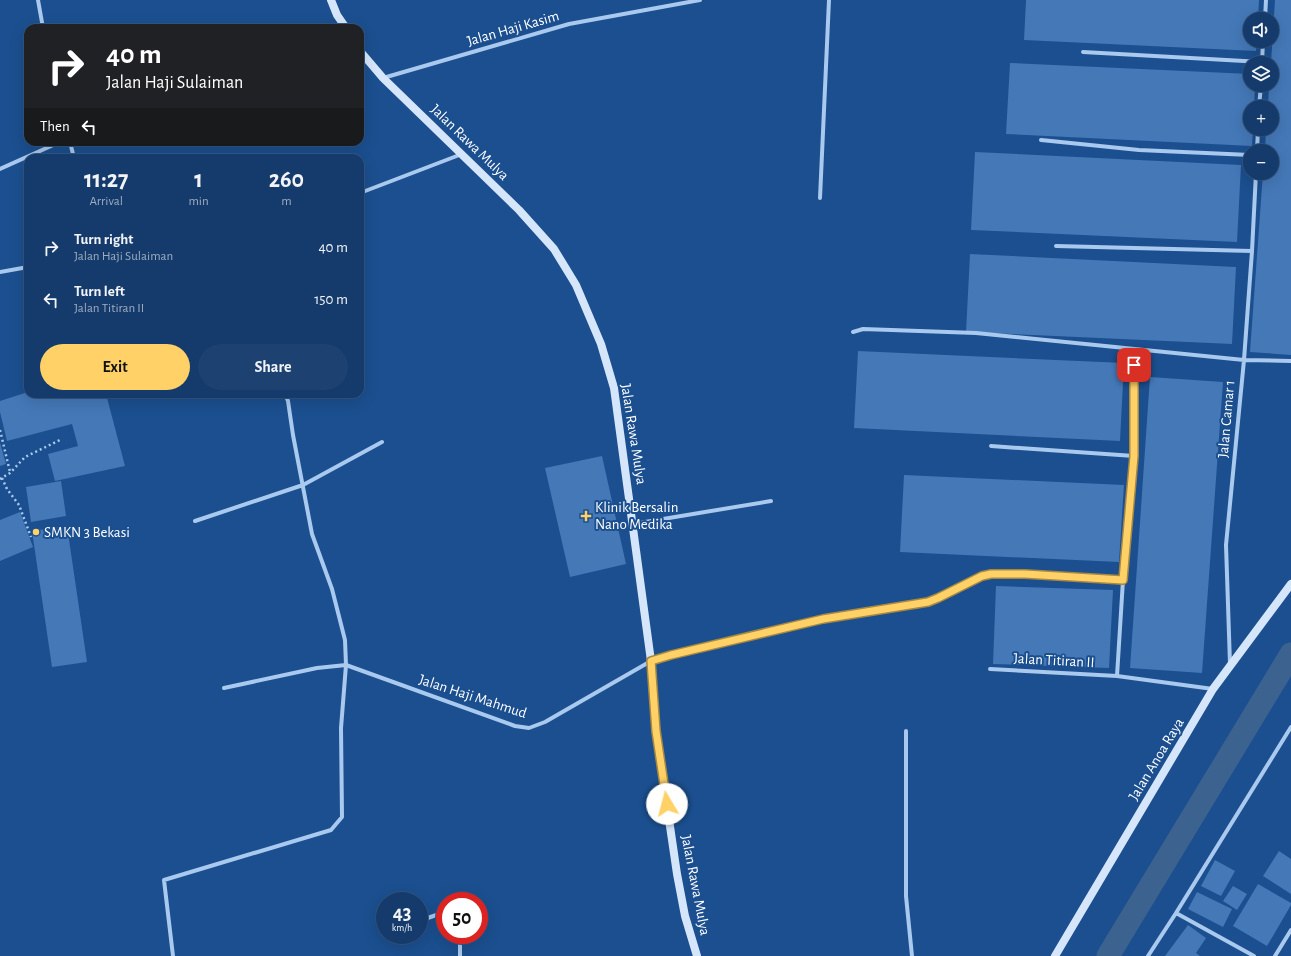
<!DOCTYPE html>
<html lang="en">
<head>
<meta charset="utf-8">
<style>
  :root { --surface:#143b6b; --page:#1d4271; --text:#f1f3f6; --muted:#9dadc1; --line:#33557e; --accent:#ffd166 }
  body { margin:0; font-family:"Alegreya Sans",sans-serif; background:var(--page); color:var(--text); height:100vh; display:flex; flex-direction:column; font-size:15px; white-space:nowrap }
  * { box-sizing:border-box; margin:0 }
  p { font-size:13px; color:var(--muted) }
  .icon { flex:none; width:22px; height:22px; fill:none; stroke:currentColor; stroke-width:2; stroke-linecap:round; stroke-linejoin:round }
  .map { position:relative; flex:1; overflow:hidden }
  .side { position:absolute; left:24px; top:154px; width:340px; height:244px; display:flex; flex-direction:column; background:var(--surface); border-radius:12px; box-shadow:0 4px 16px #0002,0 0 0 1px var(--line) }
  .side>* { flex:none }
  .guide { position:absolute; left:24px; top:24px; width:340px; height:122px; border-radius:12px; box-shadow:0 4px 16px #0002,0 0 0 1px var(--line); background:#202124; color:#fff; overflow:hidden }
  .fabs { position:absolute; left:1243px; top:12px; display:grid; gap:8px }
  .fabs a { display:grid; place-items:center; width:36px; height:36px; border-radius:50%; background:var(--surface); box-shadow:0 4px 16px #0002,0 0 0 1px var(--line); font-size:20px }
  .speed { position:absolute; left:376px; top:892px; display:flex; gap:8px; font-size:20px; font-weight:700; text-align:center }
  .speed>* { display:grid; place-content:center; width:52px; height:52px; border-radius:50%; background:var(--surface); box-shadow:0 4px 16px #0002,0 0 0 1px var(--line); line-height:1 }
  .speed small { font-size:10px; font-weight:400 }
  .speed .limit { border:6px solid #d22; background:#fff; color:#111 }
  .pin { position:absolute; display:grid; place-items:center; width:34px; height:34px; color:#fff; margin:-17px; border-radius:8px; box-shadow:0 2px 6px #0006 }
  .me { position:absolute; width:44px; margin:-22px; rotate:352deg; stroke-linejoin:round; filter:drop-shadow(0 0 3px #0008) }
  .turn { display:flex; align-items:center; gap:14px; height:84px; padding:0 16px; font-size:18px }
  .turn .icon { width:52px; height:52px; stroke-width:2.5 }
  .turn b { display:block; font-size:28px; line-height:34px }
  .then { display:flex; align-items:center; height:38px; padding:0 16px; background:#0003; gap:8px; font-size:15px }
  .eta { display:flex; justify-content:space-evenly; align-items:center; height:68px; text-align:center }
  .eta b { font-size:24px; font-weight:700; line-height:28px }
  .cta { display:flex; gap:8px; margin-top:auto; padding:8px 16px }
  .cta a { flex:1; height:46px; border-radius:24px; background:var(--accent); color:#111; font-size:16px; font-weight:700; line-height:46px; text-align:center }
  .cta a+a { background:var(--page); color:var(--text) }
  ul { padding:0; list-style:none }
  li { display:flex; align-items:center; gap:12px; height:52px; padding:0 16px }
  li div { flex:1 }
  li b { display:block; font-size:15px }
  li em { font-style:normal }
  .map>svg:first-child { display:block }
</style>
</head>
<body>
<div class="map">
<svg width="1291" height="956" viewBox="0 0 1291 956">
  <rect width="100%" height="100%" fill="#1b4f8f"/>
  <g fill="none" stroke-linecap="round" stroke-linejoin="round">
    <!-- canal -->
    <path stroke="#3c6290" stroke-width="23" d="M1108,956L1291,654"/>
  </g>
  <!-- building -->
  <path fill="#4478b7" d="M1026,0H1259L1258,19H1250V41H1257L1256,51L1024,40Z
    M1275,0H1291V355L1250,352L1263,173H1272V151H1265L1266,129H1272V107H1268L1269,85H1272V63H1271Z
    M1010,63L1250,74V85H1255L1254,107H1250V129H1253L1252,146L1006,134Z
    M975,152L1241,165L1237,242L971,230Z
    M970,254L1236,267L1232,344L966,332Z
    M858,351L1124,363L1120,441L854,428Z
    M1150,377L1223,382L1202,673L1130,668Z
    M28,392V394H106L125,466L55,481L48,454L78,446L72,424L7,441L0,412V401Z
    M0,443L6,464L0,466Z
    M602,456L626,564L570,577L545,468Z
    M904,475L1124,485L1119,562L900,552Z
    M61,481L66,516L31,522L26,487Z
    M20,512L33,547L0,561V520Z
    M67,526L87,662L52,667L32,531Z
    M996,586L1113,590L1109,668L993,664Z
    M1279,851L1291,859V894L1263,876Z
    M1215,860L1235,871L1221,896L1201,886Z
    M1258,884L1291,903V905L1267,946L1233,926Z
    M1233,886L1247,894L1237,910L1223,901Z
    M1197,892L1232,909L1223,927L1188,909Z
    M1188,925L1206,938L1196,953L1200,956H1165Z"/>
  <g fill="none" stroke-linecap="round" stroke-linejoin="round">
    <!-- path -->
    <path stroke="#a9c9ee" stroke-width="2.5" stroke-dasharray="2 3" stroke-linecap="butt" d="M0,430L10,472
      M2,478L7,489L19,505L31,537
      M0,479L10,473L25,457L62,439"/>
    <!-- minor -->
    <path stroke="#a9c9ee" stroke-width="4" d="M38,0L43,28
      M1265,19L1266,0
      M1083,52L1262,62
      M1262,63L1263,41
      M383,78L569,24L700,0
      M1259,107L1261,85
      M1041,140L1139,150L1250,155
      M70,142L74,158
      M1257,151L1258,129
      M0,169L60,142
      M360,193L462,154
      M820,198L829,0
      M1056,246L1252,251
      M0,272L28,267
      M853,332L863,329L976,333L1244,360L1291,361
      M991,446L1134,456
      M195,521L303,485L382,442
      M633,524L771,501
      M1230,664L1226,545L1244,360L1252,251L1256,173
      M990,669L1117,676L1213,689
      M1117,676L1123,580L1134,456V349
      M224,688L317,668L346,665L515,726L529,728L545,722L651,661L671,655L823,619L928,602L938,598L982,576L991,574H1025L1123,580
      M906,731V896L912,956
      M1176,913L1254,956
      M419,921L445,912
      M460,935V956
      M173,956L164,880L331,830L342,817L341,728L346,665L345,640L332,589L312,534L293,435L288,401L285,394
      M1148,956L1176,913L1291,727
      M1275,956L1291,930"/>
    <!-- secondary -->
    <path stroke="#d6e6fa" stroke-width="8" d="M331,0L337,15L346,28
      M360,51L383,78L519,210L554,249L576,285L601,344L614,388L651,661L656,731L677,874L685,916L697,956
      M1055,956L1213,689L1291,584"/>
  </g>
  <g fill="none" stroke-linecap="round" stroke-linejoin="round">
    <defs>
      <path id="route" d="M667,804L656,731L651,661L671,655L823,619L928,602L938,598L982,576L991,574H1025L1123,580L1134,456V365"/>
    </defs>
    <!-- route casing -->
    <use href="#route" stroke="#a68842" stroke-width="10"/>
    <!-- route -->
    <use href="#route" stroke="#ffd166" stroke-width="7"/>
  </g>
  <!-- markers -->
  <g fill="#ffd166" stroke="#1b4f8f" stroke-width="1.5">
    <path d="M584 510h4v4h4v4h-4v4h-4v-4h-4v-4h4z"/>
    <circle cx="36" cy="532" r="4"/>
  </g>
  <g text-anchor="middle" stroke-width="4" stroke-linejoin="round" paint-order="stroke">
    <!-- street labels -->
    <g font-size="15" fill="#fff" stroke="#1b4f8f">
      <text transform="translate(513 28) rotate(-16)" y="5">Jalan Haji Kasim</text>
      <text transform="translate(470 142) rotate(44)" y="5">Jalan Rawa Mulya</text>
      <text transform="translate(1226 419) rotate(-85)" y="5">Jalan Camar 1</text>
      <text transform="translate(634 434) rotate(81)" y="5">Jalan Rawa Mulya</text>
      <text transform="translate(1054 660) rotate(3)" y="5">Jalan Titiran II</text>
      <text transform="translate(473 696) rotate(18)" y="5">Jalan Haji Mahmud</text>
      <text transform="translate(1156 759) rotate(-59)" y="5">Jalan Anoa Raya</text>
      <text transform="translate(696 885) rotate(79)" y="5">Jalan Rawa Mulya</text>
    </g>
    <!-- poi labels -->
    <g font-size="15" fill="#fff" stroke="#1b4f8f" text-anchor="start">
      <text x="595" y="512">Klinik Bersalin<tspan x="595" dy="17">Nano Medika</tspan></text>
      <text x="44" y="537">SMKN 3 Bekasi</text>
    </g>
  </g>
</svg>
<div class="fabs">
<a><svg class="icon" aria-label="sound" viewBox="0 0 24 24"><path d="M4 9h4l5-4v14l-5-4H4zM17 9q2 3 0 6"/></svg></a>
<a><svg class="icon" aria-label="layers" viewBox="0 0 24 24"><path d="M12 4l9 5-9 5-9-5zM3 14l9 5 9-5"/></svg></a>
<a>+</a>
<a>−</a>
</div>
<div class="speed"><div>43<small>km/h</small></div><div class="limit">50</div></div>
<div class="pin" style="left:1134px;top:365px;background:#d93025"><svg class="icon" aria-label="arrive" viewBox="0 0 24 24"><path d="M6 21V4h12l-3 4 3 4H6"/></svg></div>
<svg class="me" style="left:667px;top:804px" viewBox="-20 -20 40 40"><circle r="19" fill="#fff"/><path d="M0-13L10 11 0 6-10 11z" fill="#ffd166"/></svg>
<div class="guide">
<div class="turn"><svg class="icon" aria-label="right" viewBox="0 0 24 24"><path d="M7 20v-9h11M14 6l5 5-5 5"/></svg><div><b>40 m</b>Jalan Haji Sulaiman</div></div>
<div class="then">Then<svg class="icon" aria-label="left" viewBox="0 0 24 24"><path d="M17 20v-9H6M10 6l-5 5 5 5"/></svg></div>
</div>
<section class="side">
<div class="eta">
<div><b>11:27</b><p>Arrival</p></div>
<div><b>1</b><p>min</p></div>
<div><b>260</b><p>m</p></div>
</div>
<ul>
<li><svg class="icon" aria-label="right" viewBox="0 0 24 24"><path d="M7 20v-9h11M14 6l5 5-5 5"/></svg><div><b>Turn right</b><p>Jalan Haji Sulaiman</p></div><em>40 m</em></li>
<li><svg class="icon" aria-label="left" viewBox="0 0 24 24"><path d="M17 20v-9H6M10 6l-5 5 5 5"/></svg><div><b>Turn left</b><p>Jalan Titiran II</p></div><em>150 m</em></li>
</ul>
<div class="cta"><a>Exit</a><a>Share</a></div>
</section>
</div>
</body>
</html>
